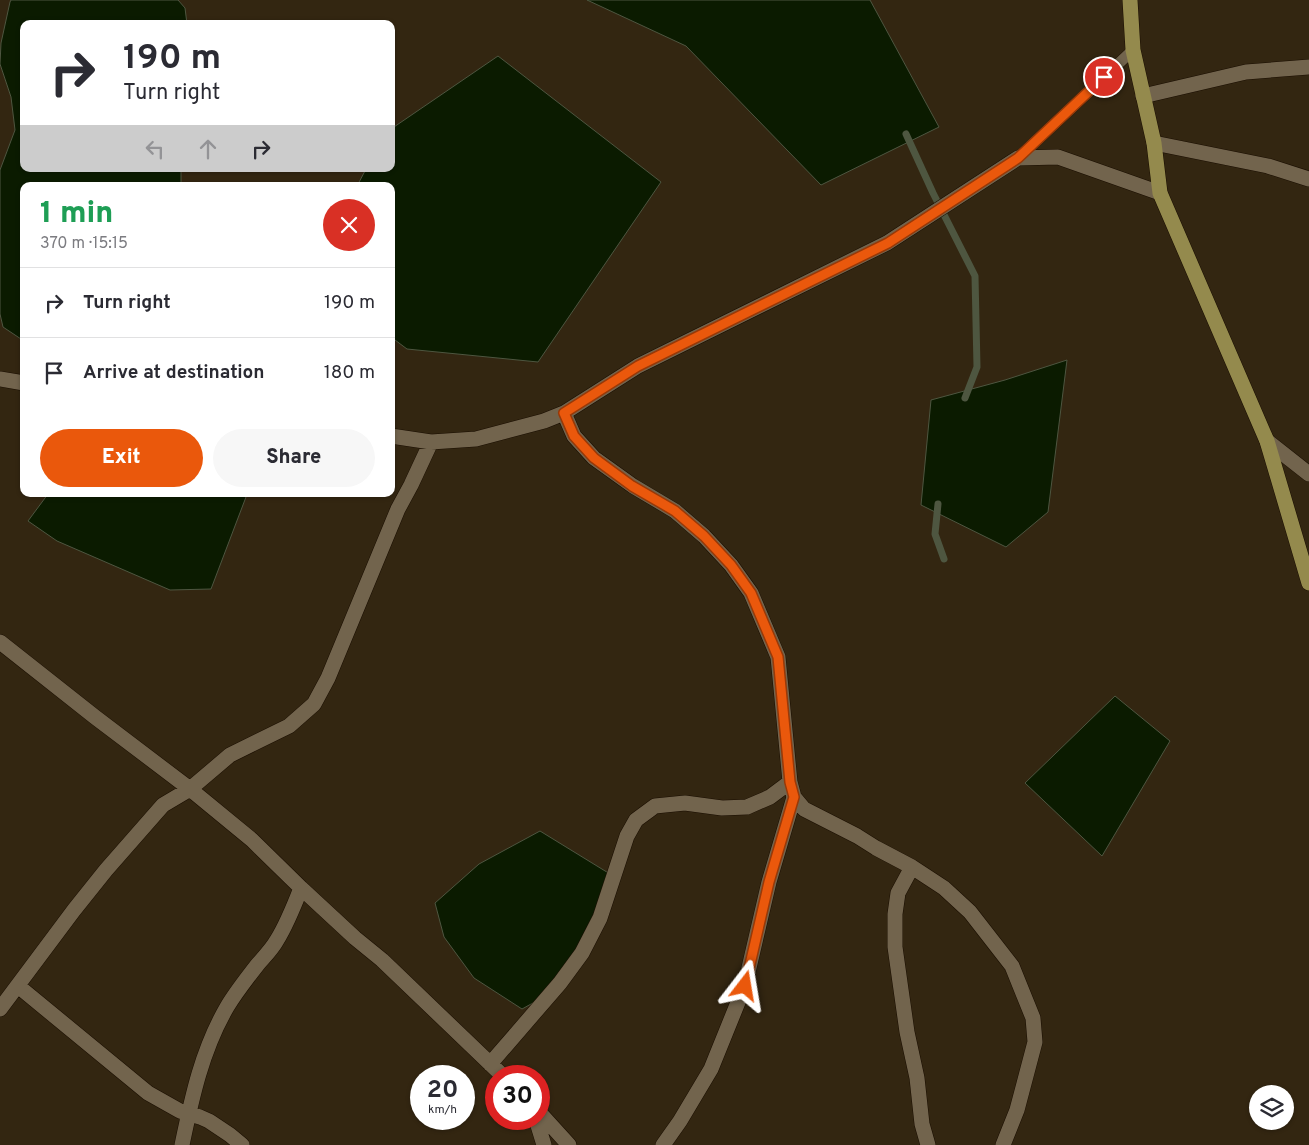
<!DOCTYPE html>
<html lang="en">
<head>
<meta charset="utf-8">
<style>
  :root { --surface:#fff; --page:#f7f7f7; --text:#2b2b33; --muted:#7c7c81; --line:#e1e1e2; --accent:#ea580c }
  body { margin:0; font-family:Overpass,sans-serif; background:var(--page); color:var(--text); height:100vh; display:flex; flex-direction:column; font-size:19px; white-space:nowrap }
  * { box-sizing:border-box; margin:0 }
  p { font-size:16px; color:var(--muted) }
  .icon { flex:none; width:28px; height:28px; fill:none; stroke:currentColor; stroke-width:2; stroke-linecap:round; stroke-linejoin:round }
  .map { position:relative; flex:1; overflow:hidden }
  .side { position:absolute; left:20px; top:182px; width:375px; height:315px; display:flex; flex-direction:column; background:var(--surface); border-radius:10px; box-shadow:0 1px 4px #0004 }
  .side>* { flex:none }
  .top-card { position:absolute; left:20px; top:20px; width:375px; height:152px; border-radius:10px; box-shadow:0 1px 4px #0004; background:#fff; color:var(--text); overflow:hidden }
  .fabs { position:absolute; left:1249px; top:1085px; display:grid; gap:10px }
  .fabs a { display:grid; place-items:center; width:45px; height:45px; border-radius:50%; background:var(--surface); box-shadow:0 1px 4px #0004; font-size:25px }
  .speed { position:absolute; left:410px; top:1065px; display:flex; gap:10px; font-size:25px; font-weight:700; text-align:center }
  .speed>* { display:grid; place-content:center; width:65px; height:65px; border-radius:50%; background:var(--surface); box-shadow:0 1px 4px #0004; line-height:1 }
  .speed small { font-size:12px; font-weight:400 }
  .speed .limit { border:8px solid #d22; background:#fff; color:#111 }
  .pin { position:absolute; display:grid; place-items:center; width:42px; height:42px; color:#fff; margin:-21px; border:2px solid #fff; border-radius:50%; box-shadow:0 1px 5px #0007 }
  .me { position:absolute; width:55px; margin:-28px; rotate:14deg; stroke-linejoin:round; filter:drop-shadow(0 0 4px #0008) }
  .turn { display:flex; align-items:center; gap:18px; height:105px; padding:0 20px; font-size:22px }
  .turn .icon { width:65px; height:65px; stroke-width:2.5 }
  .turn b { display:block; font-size:35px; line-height:42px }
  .lanes { display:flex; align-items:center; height:48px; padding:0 20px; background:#0003; justify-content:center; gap:25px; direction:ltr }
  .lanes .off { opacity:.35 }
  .round { display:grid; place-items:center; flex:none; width:52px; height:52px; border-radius:26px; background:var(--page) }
  .overview { display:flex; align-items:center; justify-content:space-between; height:85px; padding:0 20px }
  h1 { font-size:30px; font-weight:800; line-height:38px; color:#1e9e55 }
  .action { display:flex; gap:10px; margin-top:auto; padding:10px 20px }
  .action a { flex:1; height:58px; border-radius:30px; background:var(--accent); color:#fff; font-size:20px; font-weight:800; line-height:58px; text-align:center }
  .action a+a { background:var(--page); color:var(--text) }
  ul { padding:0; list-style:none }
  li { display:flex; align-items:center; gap:15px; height:70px; padding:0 20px; border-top:1px solid var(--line) }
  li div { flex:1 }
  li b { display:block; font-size:19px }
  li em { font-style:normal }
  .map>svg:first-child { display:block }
</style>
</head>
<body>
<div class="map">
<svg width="1309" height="1145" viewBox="0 0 1309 1145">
  <rect width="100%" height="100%" fill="#332611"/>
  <!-- water -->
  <path fill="#0b1b00" stroke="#4e5640" d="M11,0H178L185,8L187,24H24V169H181V186H24V341L3,327L0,314V170L15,130L11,97L0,64L1,43L10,2Z
    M587,0H870L939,127L821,185L686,46Z
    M498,56L661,182L538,362L407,349L391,337V186H357L366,169H391V129Z
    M1067,360L1048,512L1006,547L921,505L931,400L1005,380Z
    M48,494H241L246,497L211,589L170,590L57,541L28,521Z
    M1115,696L1170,741L1102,856L1025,783Z
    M540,831L610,874L588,937L562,987L522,1009L474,978L444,937L435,903L479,864Z"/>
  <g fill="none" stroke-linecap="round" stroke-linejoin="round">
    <!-- stream -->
    <path stroke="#4e5640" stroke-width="7" d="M906,134L933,193L975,276L977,367L965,398
      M938,504L935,534L944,559"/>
    <defs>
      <path id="lane" d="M1018,158L1133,50"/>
      <path id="street" d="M1143,96L1246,72L1309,67
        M1154,143L1268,166L1309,179
        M0,379L24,383
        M564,413L574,436L594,458L633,486L675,511L704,536L731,565L751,593L778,657L790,782L794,797L804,809L857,836L876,848L912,867L944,888L970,912L1012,966L1033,1018L1035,1042L1017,1110L1003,1145
        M391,436L431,442L476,439L544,421L564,413L638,366L887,243L1018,158L1058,157L1160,193
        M1267,441L1309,474
        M0,642L95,717L190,789L252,840L301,888L355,938L382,960L503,1076
        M912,867L898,893L895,914V947L907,1032L917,1078L922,1124L928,1145
        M18,986L148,1093L180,1111L200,1117L209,1121L230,1135L242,1145
        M0,1009L74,910L106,870L163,805L190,789L230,755L289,726L314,704L328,678L398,509L411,485L431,442
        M490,1064L560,983L582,953L600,918L627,836L636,820L655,806L685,803L722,808L747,807L770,797L790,782
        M539,1112L569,1145
        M536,1119L544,1145
        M182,1145C192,1097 202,1050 227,1007C236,992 247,978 258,964C265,956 272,949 277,940C287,924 294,906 301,888
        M663,1145L680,1121L711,1069L745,985L769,882L794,797"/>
      <path id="primary" d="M1130,0L1133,50L1154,143L1160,193L1267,441L1309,583"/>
    </defs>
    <!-- lane casing -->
    <use href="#lane" stroke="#1a0e00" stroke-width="12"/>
    <!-- street casing -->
    <use href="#street" stroke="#1a0e00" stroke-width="16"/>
    <!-- primary casing -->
    <use href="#primary" stroke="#1a0e00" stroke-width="16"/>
    <!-- lane -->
    <use href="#lane" stroke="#72644d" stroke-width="11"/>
    <!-- street -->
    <use href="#street" stroke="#72644d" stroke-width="15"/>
    <!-- primary -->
    <use href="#primary" stroke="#948a4d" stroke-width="15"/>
  </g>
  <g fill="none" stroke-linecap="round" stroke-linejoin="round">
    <defs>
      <path id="route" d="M745,986L769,882L794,797L790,782L778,657L751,593L731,565L704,536L675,511L632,486L594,458L574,436L564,413L638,366L888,243L1018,158L1104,77"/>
    </defs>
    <!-- route casing -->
    <use href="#route" stroke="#983908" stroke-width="12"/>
    <!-- route -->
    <use href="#route" stroke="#ea580c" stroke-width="9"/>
  </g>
</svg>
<div class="fabs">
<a><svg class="icon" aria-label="layers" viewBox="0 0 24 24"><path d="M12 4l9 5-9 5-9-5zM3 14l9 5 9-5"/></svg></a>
</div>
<div class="speed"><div>20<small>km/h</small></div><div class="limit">30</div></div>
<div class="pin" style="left:1104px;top:77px;background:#d93025"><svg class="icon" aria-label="arrive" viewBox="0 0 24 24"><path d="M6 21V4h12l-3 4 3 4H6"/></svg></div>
<svg class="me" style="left:745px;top:986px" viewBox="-20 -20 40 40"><path d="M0-17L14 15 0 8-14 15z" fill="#ea580c" stroke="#fff" stroke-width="4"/></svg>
<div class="top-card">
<div class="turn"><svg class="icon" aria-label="right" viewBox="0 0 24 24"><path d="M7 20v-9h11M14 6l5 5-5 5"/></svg><div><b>190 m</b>Turn right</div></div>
<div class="lanes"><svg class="icon off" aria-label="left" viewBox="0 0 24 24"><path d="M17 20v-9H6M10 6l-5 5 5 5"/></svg><svg class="icon off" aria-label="ahead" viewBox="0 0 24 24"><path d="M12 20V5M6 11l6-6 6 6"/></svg><svg class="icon" aria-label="right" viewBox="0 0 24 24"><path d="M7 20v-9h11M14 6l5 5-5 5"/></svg></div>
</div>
<section class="side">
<div class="overview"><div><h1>1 min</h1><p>370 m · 15:15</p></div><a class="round" style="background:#d93025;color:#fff"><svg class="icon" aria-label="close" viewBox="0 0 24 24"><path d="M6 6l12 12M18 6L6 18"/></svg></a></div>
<ul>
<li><svg class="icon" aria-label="right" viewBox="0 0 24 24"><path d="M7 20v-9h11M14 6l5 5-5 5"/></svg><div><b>Turn right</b></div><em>190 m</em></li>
<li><svg class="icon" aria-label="arrive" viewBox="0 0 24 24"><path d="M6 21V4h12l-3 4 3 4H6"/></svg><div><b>Arrive at destination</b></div><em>180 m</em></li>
</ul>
<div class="action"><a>Exit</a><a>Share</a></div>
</section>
</div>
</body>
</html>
